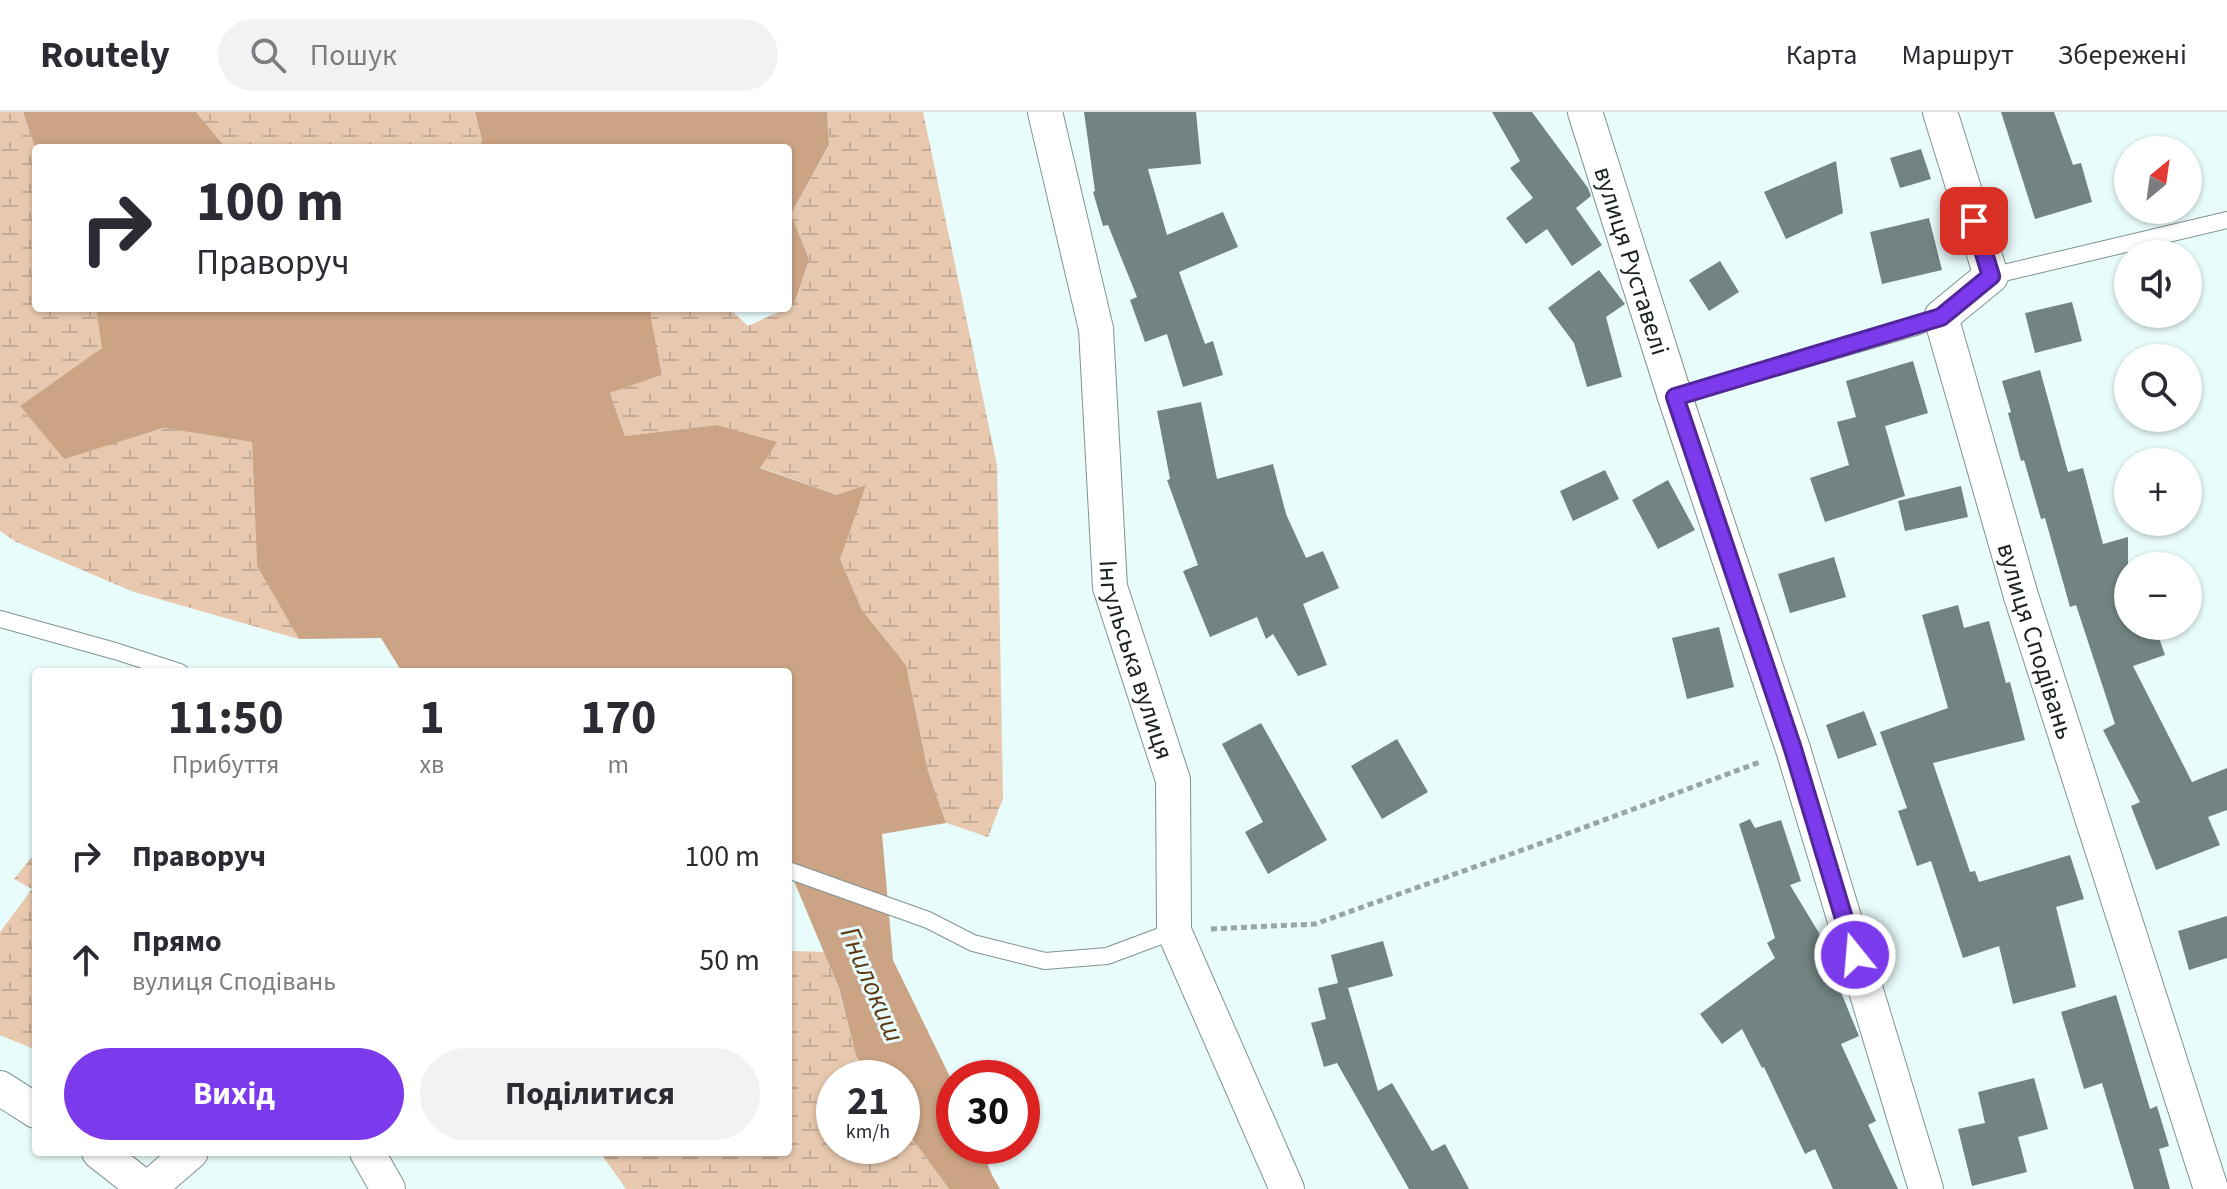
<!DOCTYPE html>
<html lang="uk">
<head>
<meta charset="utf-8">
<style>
  :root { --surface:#fff; --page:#f2f2f3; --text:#2b2b33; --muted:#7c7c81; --line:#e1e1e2; --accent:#7c3aed }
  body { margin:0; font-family:"Source Sans 3",sans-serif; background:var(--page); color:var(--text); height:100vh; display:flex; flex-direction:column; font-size:30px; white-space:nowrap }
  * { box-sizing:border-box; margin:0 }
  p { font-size:26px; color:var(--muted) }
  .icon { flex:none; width:44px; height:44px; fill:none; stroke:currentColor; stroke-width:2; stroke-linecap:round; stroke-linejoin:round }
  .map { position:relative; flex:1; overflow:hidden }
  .details { position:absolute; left:32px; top:556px; width:760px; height:488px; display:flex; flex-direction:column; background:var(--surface); border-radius:8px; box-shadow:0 2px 6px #0004 }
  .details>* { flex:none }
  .hud { position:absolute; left:32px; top:32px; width:760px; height:168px; border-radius:8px; box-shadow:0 2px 6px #0004; background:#fff; color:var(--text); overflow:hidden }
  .needle { width:52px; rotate:29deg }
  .fabs { position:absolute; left:2114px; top:24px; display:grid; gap:16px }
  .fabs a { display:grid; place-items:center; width:88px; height:88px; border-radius:50%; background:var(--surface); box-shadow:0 2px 6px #0004; font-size:40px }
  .speed { position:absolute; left:816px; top:948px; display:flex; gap:16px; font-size:40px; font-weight:700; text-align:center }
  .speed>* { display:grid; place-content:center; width:104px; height:104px; border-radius:50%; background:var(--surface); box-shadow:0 2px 6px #0004; line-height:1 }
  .speed small { font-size:20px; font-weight:400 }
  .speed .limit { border:12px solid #d22; background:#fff; color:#111 }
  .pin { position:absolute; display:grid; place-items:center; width:68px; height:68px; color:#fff; margin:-34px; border-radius:16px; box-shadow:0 4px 12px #0006 }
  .me { position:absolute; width:88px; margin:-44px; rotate:343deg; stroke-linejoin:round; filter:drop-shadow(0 0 6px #0008) }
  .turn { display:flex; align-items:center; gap:28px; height:168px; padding:0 32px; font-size:36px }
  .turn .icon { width:104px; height:104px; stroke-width:2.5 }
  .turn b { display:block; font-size:56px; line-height:68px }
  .eta { display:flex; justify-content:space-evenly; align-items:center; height:136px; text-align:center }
  .eta b { font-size:48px; font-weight:700; line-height:56px }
  .cta { display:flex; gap:16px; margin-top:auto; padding:16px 32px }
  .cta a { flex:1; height:92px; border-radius:48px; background:var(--accent); color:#fff; font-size:32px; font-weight:700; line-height:92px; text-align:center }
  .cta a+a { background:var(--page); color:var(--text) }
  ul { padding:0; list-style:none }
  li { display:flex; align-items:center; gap:24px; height:104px; padding:0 32px }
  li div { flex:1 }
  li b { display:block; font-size:30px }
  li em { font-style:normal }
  header { display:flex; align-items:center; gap:48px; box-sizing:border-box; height:112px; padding:0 40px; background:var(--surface); border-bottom:2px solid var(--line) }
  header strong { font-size:38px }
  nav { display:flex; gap:44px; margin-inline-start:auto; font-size:28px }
  .search { width:560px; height:72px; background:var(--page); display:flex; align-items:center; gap:20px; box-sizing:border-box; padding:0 28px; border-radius:44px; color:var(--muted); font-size:30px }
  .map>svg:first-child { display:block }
</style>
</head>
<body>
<header>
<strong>Routely</strong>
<div class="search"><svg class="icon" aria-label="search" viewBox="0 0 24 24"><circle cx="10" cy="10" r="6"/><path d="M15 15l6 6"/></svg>Пошук</div>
<nav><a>Карта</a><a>Маршрут</a><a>Збережені</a></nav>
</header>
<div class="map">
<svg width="2227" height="1077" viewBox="0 0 2227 1077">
  <defs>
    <pattern id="wetland-marsh" width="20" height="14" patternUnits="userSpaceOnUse" patternTransform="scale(2)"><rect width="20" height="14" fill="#e8c9af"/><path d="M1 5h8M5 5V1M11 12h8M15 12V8" fill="none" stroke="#c6ac96"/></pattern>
  </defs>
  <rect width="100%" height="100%" fill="#e8fcfb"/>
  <!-- wetland -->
  <path fill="url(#wetland-marsh)" d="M0,0H23L36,38V196H96L103,236L20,294L64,346L163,316L252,330L257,453L299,527L134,480L16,430L0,419Z
    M196,0H475L482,28L479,36H226Z
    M827,0H923L997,353L1003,687L988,725L946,711L928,659L906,553L862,498L840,447L837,383L759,355L776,330L717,313L625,324L610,281L662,263L649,202L651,196H729L748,214L794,193L809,147L791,102L829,34Z
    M36,740V938L0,923V820L32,777L14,767Z
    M788,836L793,839L824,840L839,877L856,944L871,966H834V1034H902V1013L949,1077H626L600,1040H788Z"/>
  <!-- water -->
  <path fill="#cba485" d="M23,0H196L226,36H36V38Z
    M475,0H827L829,33L791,102L809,147L794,193L788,196V36H479L482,28Z
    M96,196H651L650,202L662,263L610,281L625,324L717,313L777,330L760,356L837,383L866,373L840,447L862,498L906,553L928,659L946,711L882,722L893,848L954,973V1034H980L992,1063L1000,1077H949L902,1013V966H871L856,944L839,876L788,755V560H402L381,526L299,527L257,454L252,330L163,316L64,347L20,294L102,236Z"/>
  <!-- building -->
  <path fill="#718382" d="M1084,0H1196L1201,52L1148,57L1167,123L1223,100L1238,135L1179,160L1205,232L1213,229L1223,263L1183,275L1167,222L1145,230L1130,188L1137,185L1108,113L1103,114L1093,80L1095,79Z
    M1492,0H1532L1588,76L1591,84L1576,96L1602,133L1572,154L1547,117L1526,132L1506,106L1533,86L1510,56L1520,49Z
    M2001,0H2054L2073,53L2081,51L2092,90L2035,107Z
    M1921,37L1931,67L1900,76L1890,46Z
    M1836,49L1843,101L1786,127L1764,80Z
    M1929,106L1942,158L1882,172L1870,120Z
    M1720,149L1739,180L1709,199L1689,168Z
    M1599,158L1625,192L1606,205L1622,265L1587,275L1574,231L1548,196Z
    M2072,190L2082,229L2035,241L2025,201Z
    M1913,249L1928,301L1885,314L1905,384L1825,410L1810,366L1849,353L1837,310L1856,305L1846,269Z
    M2040,258L2068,360L2083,356L2103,432L2128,425V514H2155L2165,543L2133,554L2192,670L2227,656V698L2208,705L2220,733L2156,758L2131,694L2140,690L2103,618L2115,612L2076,493L2070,495L2045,406L2041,407L2024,348L2021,349L2008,301L2011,300L2002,269Z
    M1201,290L1217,367L1273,352L1286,402L1306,446L1323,439L1339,476L1303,492L1327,553L1298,564L1273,522L1266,527L1257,505L1210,525L1183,459L1198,453L1167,368L1170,367L1157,299Z
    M1605,358L1619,387L1573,409L1560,379Z
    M1668,368L1695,418L1658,437L1632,388Z
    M1961,374L1968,405L1905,419L1898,389Z
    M1834,445L1846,485L1790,501L1778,462Z
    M1958,493L1964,516L1989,509L2006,571L2010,570L2025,628L1933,651L1970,760L1975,759L1979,770L2070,743L2084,787L2056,795L2076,875L2013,892L1999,834L1963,846L1931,749L1917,754L1898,699L1907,696L1880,620L1948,596L1922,503Z
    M1719,515L1734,575L1687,587L1672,526Z
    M1864,599L1877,633L1838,647L1826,613Z
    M1261,611L1327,728L1268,762L1245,720L1263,710L1222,632Z
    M1397,627L1428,680L1382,707L1351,654Z
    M1750,707L1755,716L1781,708L1801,769L1790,773L1831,841L1826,844L1859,924L1841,932L1876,1009L1868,1013L1898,1077H1833L1815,1037L1805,1042L1764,955L1762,956L1742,917L1722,932L1700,902L1775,846L1767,831L1775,826L1739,712Z
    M2227,804V846L2189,858L2178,819Z
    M1383,829L1393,864L1348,876L1378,979L1392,971L1432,1039L1445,1032L1469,1077H1409L1337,951L1324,955L1311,911L1326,907L1318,876L1338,871L1331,843Z
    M2116,883L2150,997L2157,994L2169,1034L2159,1037L2170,1077H2134L2102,971L2084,977L2061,900Z
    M2034,966L2048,1017L2018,1025L2027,1060L1972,1074L1958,1017L1985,1011L1978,980Z"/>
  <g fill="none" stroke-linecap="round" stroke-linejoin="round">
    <defs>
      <path id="service" d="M1991,164L2227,108
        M1675,285L1919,214L1941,205
        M0,507L115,539L180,560
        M788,758L928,808L973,831L1045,849L1107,844L1174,819"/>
      <g id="minor">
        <path id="s1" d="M1045,0L1096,217L1110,475L1173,668L1174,819L1287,1077"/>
        <path id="s2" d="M1585,0L1675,285L1793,637L1926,1077"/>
        <path id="s3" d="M1940,0L1991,164L1941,205L2021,484L2211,1077"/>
        <path d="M0,976L36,999"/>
        <path d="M99,1040L146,1077"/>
        <path d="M367,1040L388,1077"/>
        <path d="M148,1077L191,1040"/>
      </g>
    </defs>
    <!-- service casing -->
    <use href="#service" stroke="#819392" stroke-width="18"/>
    <!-- minor casing -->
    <use href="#minor" stroke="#819392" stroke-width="36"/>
    <!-- path -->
    <path stroke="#97a6a5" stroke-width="5" stroke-dasharray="6 4" stroke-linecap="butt" d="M1211,817L1315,812L1553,727L1760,650"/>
    <!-- service -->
    <use href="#service" stroke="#fff" stroke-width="16"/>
    <!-- minor -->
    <use href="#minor" stroke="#fff" stroke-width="34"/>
  </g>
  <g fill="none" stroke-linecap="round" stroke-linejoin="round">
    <defs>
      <path id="route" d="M1855,843L1793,637L1675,285L1941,205L1991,164L1974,109"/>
    </defs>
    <!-- route casing -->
    <use href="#route" stroke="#51269a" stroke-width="20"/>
    <!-- route -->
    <use href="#route" stroke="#7c3aed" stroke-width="14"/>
  </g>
  <g text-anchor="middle" stroke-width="6" stroke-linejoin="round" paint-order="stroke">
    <!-- street labels -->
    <g font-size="26" fill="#1b2222" stroke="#e8fcfb">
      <text dy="9" stroke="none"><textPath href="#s2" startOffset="156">вулиця Руставелі</textPath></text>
      <text dy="9" stroke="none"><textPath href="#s3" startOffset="574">вулиця Сподівань</textPath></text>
      <text dy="9" stroke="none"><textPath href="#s1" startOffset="558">Інгульська вулиця</textPath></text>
    </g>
    <!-- water labels -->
    <g font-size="28" font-style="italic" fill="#5f3914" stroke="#e8fcfb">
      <text transform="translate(873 872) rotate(67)" y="10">Гнилокиш</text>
    </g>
  </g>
</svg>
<div class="fabs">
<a><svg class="needle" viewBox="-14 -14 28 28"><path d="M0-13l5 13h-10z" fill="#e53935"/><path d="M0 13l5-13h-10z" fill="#7c7c81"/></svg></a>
<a><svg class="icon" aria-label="sound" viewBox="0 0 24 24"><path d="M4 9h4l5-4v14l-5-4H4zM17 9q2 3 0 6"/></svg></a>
<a><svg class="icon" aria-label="search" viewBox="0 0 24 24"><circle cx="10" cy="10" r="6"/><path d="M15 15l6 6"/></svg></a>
<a>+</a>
<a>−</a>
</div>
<div class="speed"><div>21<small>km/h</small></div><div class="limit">30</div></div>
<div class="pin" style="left:1974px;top:109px;background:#d93025"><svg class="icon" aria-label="arrive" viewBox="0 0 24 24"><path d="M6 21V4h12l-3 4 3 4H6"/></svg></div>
<svg class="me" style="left:1855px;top:843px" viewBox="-20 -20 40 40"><circle r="17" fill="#7c3aed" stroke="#fff" stroke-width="3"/><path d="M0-11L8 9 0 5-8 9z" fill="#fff"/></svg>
<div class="hud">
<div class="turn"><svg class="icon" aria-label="right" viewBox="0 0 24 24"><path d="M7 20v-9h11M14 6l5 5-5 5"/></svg><div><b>100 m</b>Праворуч</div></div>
</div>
<section class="details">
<div class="eta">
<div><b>11:50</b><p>Прибуття</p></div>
<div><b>1</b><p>хв</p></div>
<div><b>170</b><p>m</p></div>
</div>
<ul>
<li><svg class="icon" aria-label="right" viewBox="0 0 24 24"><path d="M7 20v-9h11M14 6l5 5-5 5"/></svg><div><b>Праворуч</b></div><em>100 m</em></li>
<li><svg class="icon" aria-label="ahead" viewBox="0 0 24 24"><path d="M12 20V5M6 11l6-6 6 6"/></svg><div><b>Прямо</b><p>вулиця Сподівань</p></div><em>50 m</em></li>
</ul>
<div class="cta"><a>Вихід</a><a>Поділитися</a></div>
</section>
</div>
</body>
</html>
